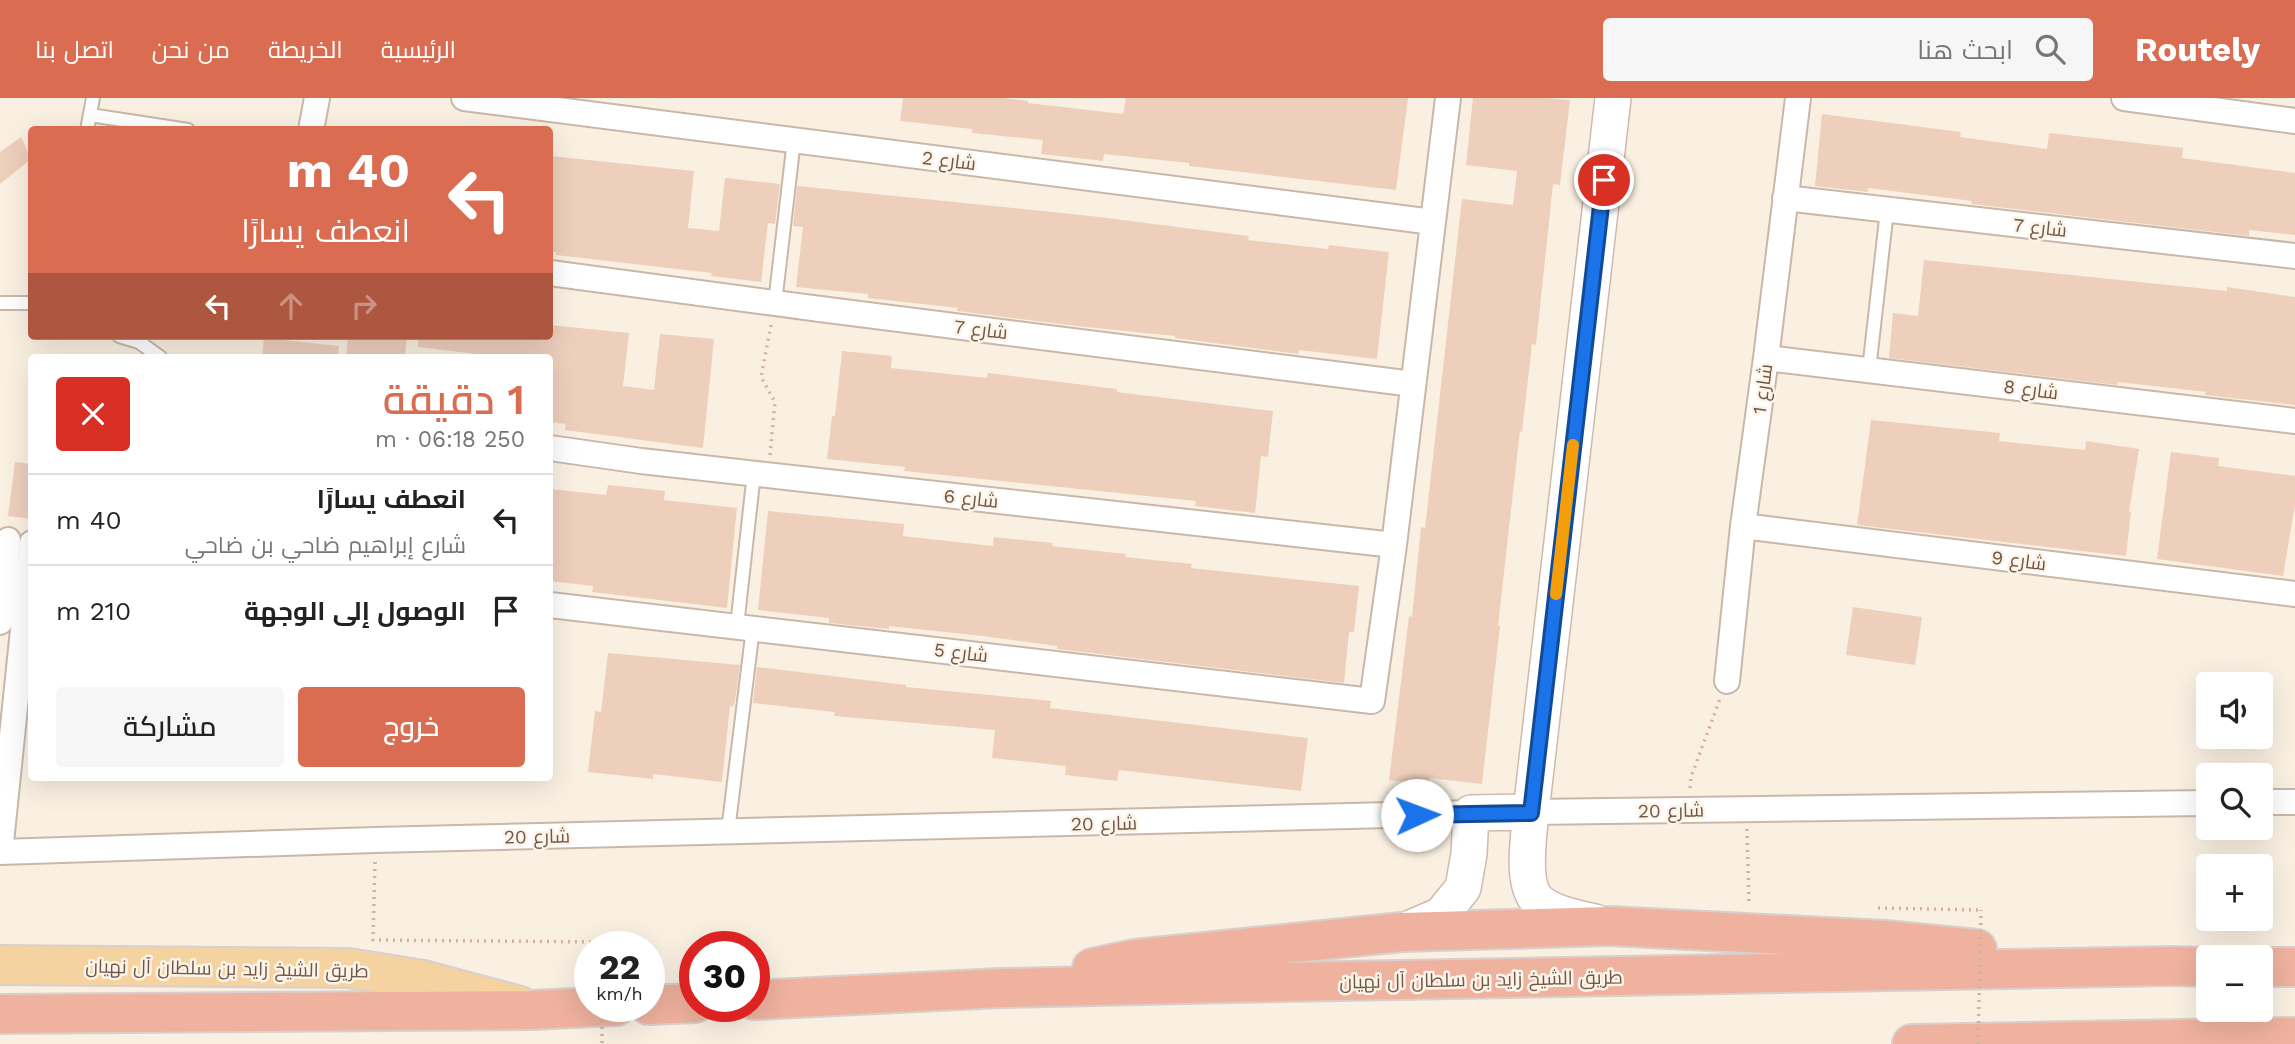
<!DOCTYPE html>
<html lang="ar">
<head>
<meta charset="utf-8">
<style>
  :root { --surface:#fff; --page:#f6f6f6; --text:#222; --muted:#767676; --line:#e0e0e0; --accent:#da6d51 }
  body { margin:0; font-family:"Work Sans",Cairo,sans-serif; background:var(--page); color:var(--text); direction:rtl; height:100vh; display:flex; flex-direction:column; font-size:26px; white-space:nowrap }
  * { box-sizing:border-box; margin:0 }
  p { font-size:23px; color:var(--muted) }
  .icon { flex:none; width:38px; height:38px; fill:none; stroke:currentColor; stroke-width:2; stroke-linecap:round; stroke-linejoin:round }
  .map { position:relative; flex:1; overflow:hidden; direction:ltr }
  .side { position:absolute; left:28px; top:256px; width:525px; height:427px; display:flex; flex-direction:column; background:var(--surface); border-radius:7px; box-shadow:0 7px 28px #0002; direction:rtl }
  .side>* { flex:none }
  .top-card { position:absolute; left:28px; top:28px; width:525px; height:214px; border-radius:7px; box-shadow:0 7px 28px #0002; direction:rtl; background:#da6d51; color:#fff; overflow:hidden }
  .fabs { position:absolute; left:2196px; top:574px; display:grid; gap:14px }
  .fabs a { display:grid; place-items:center; width:77px; height:77px; border-radius:7px; background:var(--surface); box-shadow:0 7px 28px #0002; font-size:35px }
  .speed { position:absolute; left:574px; top:833px; display:flex; gap:14px; font-size:35px; font-weight:700; text-align:center }
  .speed>* { display:grid; place-content:center; width:91px; height:91px; border-radius:50%; background:var(--surface); box-shadow:0 7px 28px #0002; line-height:1 }
  .speed small { font-size:18px; font-weight:400 }
  .speed .limit { border:10px solid #d22; background:#fff; color:#111 }
  .pin { position:absolute; display:grid; place-items:center; width:60px; height:60px; color:#fff; margin:-30px; border:4px solid #fff; border-radius:50%; box-shadow:0 2px 7px #0007 }
  .me { position:absolute; width:77px; margin:-38px; rotate:88deg; stroke-linejoin:round; filter:drop-shadow(0 0 5px #0008) }
  .turn { display:flex; align-items:center; gap:24px; height:147px; padding:0 28px; font-size:32px }
  .turn .icon { width:91px; height:91px; stroke-width:2.5 }
  .turn b { display:block; font-size:49px; line-height:60px }
  .lanes { display:flex; align-items:center; height:66px; padding:0 28px; background:#0003; justify-content:center; gap:35px; direction:ltr }
  .lanes .off { opacity:.35 }
  .round { display:grid; place-items:center; flex:none; width:74px; height:74px; border-radius:7px; background:var(--page) }
  .summary { display:flex; align-items:center; justify-content:space-between; height:119px; padding:0 28px }
  h1 { font-size:42px; font-weight:600; line-height:52px; color:var(--accent) }
  .action { display:flex; gap:14px; margin-top:auto; padding:14px 28px }
  .action a { flex:1; height:80px; border-radius:7px; background:var(--accent); color:#fff; font-size:28px; font-weight:600; line-height:80px; text-align:center }
  .action a+a { background:var(--page); color:var(--text) }
  ul { padding:0; list-style:none }
  li { display:flex; align-items:center; gap:21px; height:91px; padding:0 28px; border-top:2px solid var(--line) }
  li div { flex:1 }
  li b { display:block; font-size:26px }
  li em { font-style:normal }
  header { display:flex; align-items:center; gap:42px; box-sizing:border-box; height:98px; padding:0 35px; background:var(--accent); color:#fff }
  header strong { font-size:33px }
  nav { display:flex; gap:38px; margin-inline-start:auto; font-size:24px }
  .search { width:490px; height:63px; background:var(--page); display:flex; align-items:center; gap:18px; box-sizing:border-box; padding:0 24px; border-radius:7px; color:var(--muted); font-size:26px }
  .map>svg:first-child { display:block }
</style>
</head>
<body>
<header>
<strong>Routely</strong>
<div class="search"><svg class="icon" aria-label="search" viewBox="0 0 24 24"><circle cx="10" cy="10" r="6"/><path d="M15 15l6 6"/></svg>ابحث هنا</div>
<nav><a>الرئيسية</a><a>الخريطة</a><a>من نحن</a><a>اتصل بنا</a></nav>
</header>
<div class="map">
<svg width="2295" height="946" viewBox="0 0 2295 946">
  <rect width="100%" height="100%" fill="#faf0e2"/>
  <!-- building -->
  <path fill="#edcfbc" d="M903,0H1003L1028,3V5L1123,16L1126,0H1408L1396,92L1189,68V65L1104,56L1103,63L1041,56L1043,42L972,35V31L900,23Z
    M1473,0H1547L1570,2L1560,87L1553,86L1536,247L1532,246L1522,334L1520,333L1498,527L1500,528L1482,686L1430,680L1429,687L1389,682L1409,518L1412,519L1421,429L1425,430L1462,101L1513,107L1517,73L1466,67Z
    M1822,16L1961,34L1960,39L2047,51L2049,35L2183,50L2182,60L2295,75V137L2249,132V138L1971,106L1972,103L1868,90V94L1815,88Z
    M21,39L31,61L0,86V54Z
    M550,58L694,73L688,130L719,133L725,80L780,86L775,126L768,125L761,184L711,178L712,175L556,157V154H550Z
    M797,88L1091,118L1249,138L1248,142L1328,151L1329,147L1389,154L1377,261L1299,252L1298,256L1175,240V238L1076,228L957,213L958,210L868,200V196L796,189L803,129L793,128Z
    M1924,162L2227,193V189L2295,199V307L2205,297L2206,294L2118,284L2117,287L1889,260L1893,215L1918,218Z
    M550,227L629,235L623,288L654,292L660,236L714,241L703,350L565,332L566,326L550,324V259H501L418,249V238H550Z
    M348,238H407L405,259H346Z
    M264,240L339,248L338,259H262Z
    M842,253L892,258L891,270L987,280L988,275L1117,291V294L1273,313L1268,359L1261,358L1255,415L1195,408L1196,403L904,373L905,369L827,361L832,318H835Z
    M1871,322L2000,335L1999,343L2085,352L2086,343L2139,351L2129,414H2131L2126,458L1857,427Z
    M2171,354L2219,360L2218,368L2295,378V407L2283,478L2157,461Z
    M15,364L32,366V421L8,418Z
    M608,387L665,393L664,402L737,410L727,510L592,494L593,488L550,483V391L606,397Z
    M768,413L904,426L903,438L993,448L994,439L1053,445L1052,448L1126,456L1125,459L1192,466L1191,470L1359,488L1354,534H1349L1344,585L1057,551V548L982,538L889,528V531L829,525V520L758,512Z
    M1853,509L1922,519L1915,567L1846,557Z
    M608,555L740,567L735,603L733,609L730,608L722,684L653,676V681L588,674L595,613L601,614Z
    M757,569L906,587V589L1051,603L1050,610L1308,640L1301,693L1119,672L1117,683L1065,677L1066,668L992,660L995,632L834,618L835,614L753,605Z"/>
  <g fill="none" stroke-linecap="round" stroke-linejoin="round">
    <defs>
      <path id="lane" d="M90,17L188,32
        M87,32L93,0
        M0,205H32
        M775,205L794,42
        M119,238L139,244L160,259
        M1869,272L1887,112
        M737,528L754,375
        M728,733L753,530"/>
      <path id="street" d="M464,0L1433,124
        M2124,0L2295,23
        M311,32L317,0
        M1785,100L2295,158
        M550,175L820,211L1413,286
        M1766,260L2295,323
        M550,350L641,363L1394,447
        M1743,428L2295,496
        M550,507L1372,603L1394,447L1448,0
        M0,524L8,442
        M1727,583L1743,428L1766,260L1798,0
        M2261,704H2295
        M1531,714L2208,705
        M0,754L375,742L1471,715
        M0,754L32,445"/>
      <path id="secondary" d="M1595,824C1577,820 1554,816 1539,804C1520,787 1529,738 1531,714L1613,0
        M1402,834L1441,817L1463,790L1469,756L1471,715L1531,714"/>
      <path id="primary" d="M0,867L348,870L423,882L520,908"/>
      <path id="highway" d="M2261,869H2295
        M1092,870L1135,861L1402,834L1610,828L1885,842L1977,851
        M754,902L1001,890L1232,885L2171,868L2208,869
        M649,907L695,905
        M0,916L532,912L616,908
        M1912,946L2295,939"/>
    </defs>
    <!-- lane casing -->
    <use href="#lane" stroke="#c9b8aa" stroke-width="16"/>
    <!-- street casing -->
    <use href="#street" stroke="#c9b8aa" stroke-width="28"/>
    <!-- secondary casing -->
    <use href="#secondary" stroke="#cfbaab" stroke-width="38"/>
    <!-- primary casing -->
    <use href="#primary" stroke="#d7d0cd" stroke-width="42"/>
    <!-- highway casing -->
    <use href="#highway" stroke="#d7d0cd" stroke-width="42"/>
    <!-- path -->
    <path stroke="#d1b2a0" stroke-width="3.5" stroke-dasharray="2 5" stroke-linecap="butt" d="M770,357L775,304L761,279L771,227
      M1690,690L1691,679L1720,601
      M1747,731L1749,807
      M375,764L373,842L600,844V849
      M1878,810L1981,812"/>
    <!-- lane -->
    <use href="#lane" stroke="#fff" stroke-width="12"/>
    <!-- street -->
    <use href="#street" stroke="#fff" stroke-width="24"/>
    <!-- secondary -->
    <use href="#secondary" stroke="#fff" stroke-width="35"/>
    <!-- primary -->
    <use href="#primary" stroke="#f4d3a0" stroke-width="38"/>
    <!-- highway -->
    <use href="#highway" stroke="#efb29e" stroke-width="38"/>
    <!-- path-bridge -->
    <path stroke="#d1b2a0" stroke-width="3.5" stroke-dasharray="2 5" stroke-linecap="butt" d="M602,908V946
      M1978,946L1981,812"/>
  </g>
  <g fill="none" stroke-linecap="round" stroke-linejoin="round">
    <defs>
      <path id="route" d="M1417,717L1531,715L1604,82"/>
    </defs>
    <!-- route casing -->
    <use href="#route" stroke="#114b97" stroke-width="18"/>
    <!-- route -->
    <use href="#route" stroke="#1a73e8" stroke-width="12"/>
    <!-- slow -->
    <path stroke="#f59e0b" stroke-width="12" d="M1556,496L1573,347"/>
  </g>
  <g text-anchor="middle" stroke-width="5" stroke-linejoin="round" paint-order="stroke">
    <!-- street labels -->
    <g font-size="19" fill="#6f574b" stroke="#fdf4e8">
      <text transform="translate(949 62) rotate(7)" y="7">شارع 2</text>
      <text transform="translate(2040 129) rotate(6)" y="7">شارع 7</text>
      <text transform="translate(981 231) rotate(7)" y="7">شارع 7</text>
      <text transform="translate(1762 291) rotate(-82)" y="7">شارع 1</text>
      <text transform="translate(2031 291) rotate(7)" y="7">شارع 8</text>
      <text transform="translate(971 400) rotate(6)" y="7">شارع 6</text>
      <text transform="translate(2019 462) rotate(7)" y="7">شارع 9</text>
      <text transform="translate(961 554) rotate(7)" y="7">شارع 5</text>
      <text transform="translate(1671 712) rotate(-1)" y="7">شارع 20</text>
      <text transform="translate(1104 725) rotate(-1)" y="7">شارع 20</text>
      <text transform="translate(537 738) rotate(-1)" y="7">شارع 20</text>
      <text transform="translate(227 870) rotate(1)" y="7">طريق الشيخ زايد بن سلطان آل نهيان</text>
      <text transform="translate(1481 881) rotate(-1)" y="7">طريق الشيخ زايد بن سلطان آل نهيان</text>
    </g>
  </g>
</svg>
<div class="fabs">
<a><svg class="icon" aria-label="sound" viewBox="0 0 24 24"><path d="M4 9h4l5-4v14l-5-4H4zM17 9q2 3 0 6"/></svg></a>
<a><svg class="icon" aria-label="search" viewBox="0 0 24 24"><circle cx="10" cy="10" r="6"/><path d="M15 15l6 6"/></svg></a>
<a>+</a>
<a>−</a>
</div>
<div class="speed"><div>22<small>km/h</small></div><div class="limit">30</div></div>
<div class="pin" style="left:1604px;top:82px;background:#d93025"><svg class="icon" aria-label="arrive" viewBox="0 0 24 24"><path d="M6 21V4h12l-3 4 3 4H6"/></svg></div>
<svg class="me" style="left:1417px;top:717px" viewBox="-20 -20 40 40"><circle r="19" fill="#fff"/><path d="M0-13L10 11 0 6-10 11z" fill="#1a73e8"/></svg>
<div class="top-card">
<div class="turn"><svg class="icon" aria-label="left" viewBox="0 0 24 24"><path d="M17 20v-9H6M10 6l-5 5 5 5"/></svg><div><b>40 m</b>انعطف يسارًا</div></div>
<div class="lanes"><svg class="icon" aria-label="left" viewBox="0 0 24 24"><path d="M17 20v-9H6M10 6l-5 5 5 5"/></svg><svg class="icon off" aria-label="ahead" viewBox="0 0 24 24"><path d="M12 20V5M6 11l6-6 6 6"/></svg><svg class="icon off" aria-label="right" viewBox="0 0 24 24"><path d="M7 20v-9h11M14 6l5 5-5 5"/></svg></div>
</div>
<section class="side">
<div class="summary"><div><h1>1 دقيقة</h1><p>250 m · 06:18</p></div><a class="round" style="background:#d93025;color:#fff"><svg class="icon" aria-label="close" viewBox="0 0 24 24"><path d="M6 6l12 12M18 6L6 18"/></svg></a></div>
<ul>
<li><svg class="icon" aria-label="left" viewBox="0 0 24 24"><path d="M17 20v-9H6M10 6l-5 5 5 5"/></svg><div><b>انعطف يسارًا</b><p>شارع إبراهيم ضاحي بن ضاحي</p></div><em>40 m</em></li>
<li><svg class="icon" aria-label="arrive" viewBox="0 0 24 24"><path d="M6 21V4h12l-3 4 3 4H6"/></svg><div><b>الوصول إلى الوجهة</b></div><em>210 m</em></li>
</ul>
<div class="action"><a>خروج</a><a>مشاركة</a></div>
</section>
</div>
</body>
</html>
